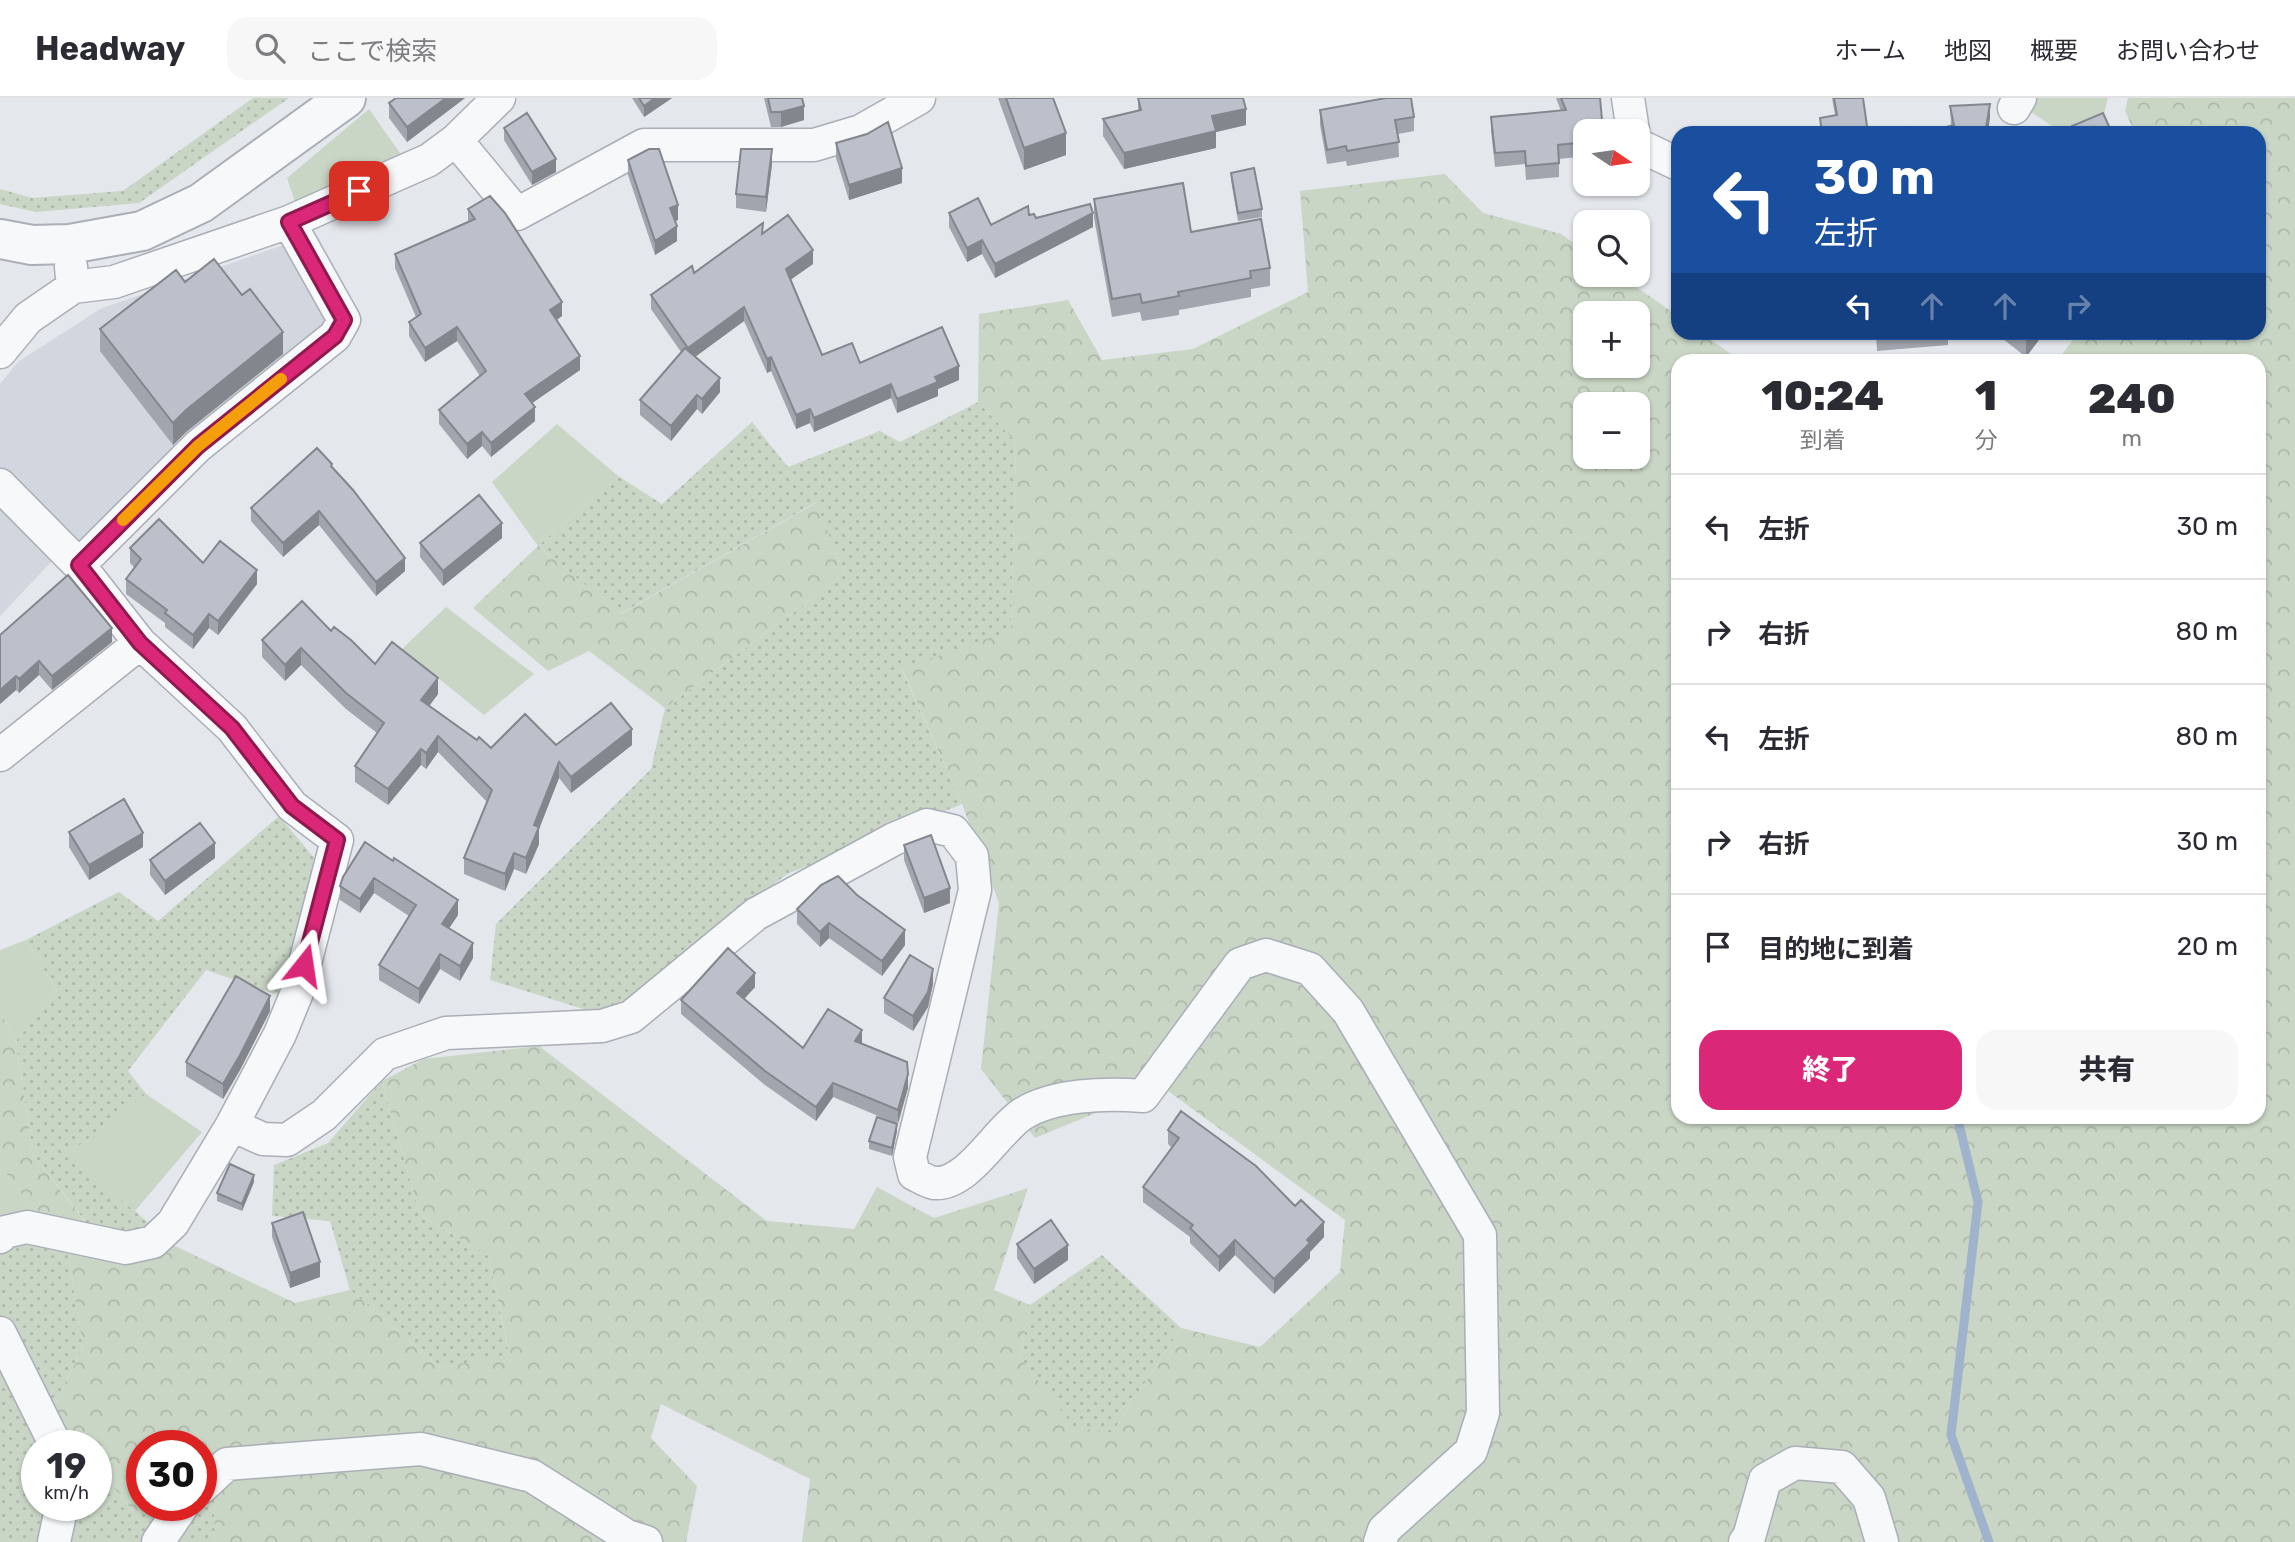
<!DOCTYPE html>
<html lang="ja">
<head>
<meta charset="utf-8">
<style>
  :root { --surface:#fff; --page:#f7f7f7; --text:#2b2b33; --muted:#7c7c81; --line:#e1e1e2; --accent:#db2777 }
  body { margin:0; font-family:Rubik,"Noto Sans JP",sans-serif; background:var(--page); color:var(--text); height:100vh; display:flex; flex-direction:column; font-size:26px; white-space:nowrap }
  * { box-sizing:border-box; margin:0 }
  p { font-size:23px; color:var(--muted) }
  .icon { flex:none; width:38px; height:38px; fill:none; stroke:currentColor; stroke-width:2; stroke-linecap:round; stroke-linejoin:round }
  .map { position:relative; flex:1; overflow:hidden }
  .sheet { position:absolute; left:1671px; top:256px; width:595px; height:770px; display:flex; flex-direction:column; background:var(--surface); border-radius:21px; box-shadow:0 2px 5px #0004 }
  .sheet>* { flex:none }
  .guide { position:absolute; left:1671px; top:28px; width:595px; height:214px; border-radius:21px; box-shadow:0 2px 5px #0004; background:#1a4fa0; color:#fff; overflow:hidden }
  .needle { width:46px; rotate:103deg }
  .buttons { position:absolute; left:1573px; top:21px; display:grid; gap:14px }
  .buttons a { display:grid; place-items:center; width:77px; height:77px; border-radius:14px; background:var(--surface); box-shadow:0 2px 5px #0004; font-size:35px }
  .speed { position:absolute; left:21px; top:1332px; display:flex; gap:14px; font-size:35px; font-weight:700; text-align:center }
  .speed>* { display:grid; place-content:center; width:91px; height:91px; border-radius:50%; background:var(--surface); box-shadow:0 2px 5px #0004; line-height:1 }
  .speed small { font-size:18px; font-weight:400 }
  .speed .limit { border:10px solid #d22; background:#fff; color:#111 }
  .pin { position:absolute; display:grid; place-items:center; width:60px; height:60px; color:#fff; margin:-30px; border-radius:14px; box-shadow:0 4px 10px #0006 }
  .me { position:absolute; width:77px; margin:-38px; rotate:15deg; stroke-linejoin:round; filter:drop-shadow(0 0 5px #0008) }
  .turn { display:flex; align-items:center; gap:24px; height:147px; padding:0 28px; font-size:32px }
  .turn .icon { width:91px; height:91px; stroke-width:2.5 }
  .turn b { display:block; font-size:49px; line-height:60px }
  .lanes { display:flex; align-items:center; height:66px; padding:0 28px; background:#0003; justify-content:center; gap:35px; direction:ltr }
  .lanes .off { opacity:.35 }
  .eta { display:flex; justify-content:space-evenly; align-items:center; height:119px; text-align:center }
  .eta b { font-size:42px; font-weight:800; line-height:49px }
  .action { display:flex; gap:14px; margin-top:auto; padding:14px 28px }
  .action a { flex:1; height:80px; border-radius:21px; background:var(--accent); color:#fff; font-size:28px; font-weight:800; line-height:80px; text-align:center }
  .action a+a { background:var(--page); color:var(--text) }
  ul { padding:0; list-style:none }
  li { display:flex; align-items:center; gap:21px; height:105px; padding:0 28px; border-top:2px solid var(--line) }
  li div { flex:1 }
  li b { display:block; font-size:26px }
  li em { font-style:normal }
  header { display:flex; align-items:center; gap:42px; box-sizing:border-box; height:98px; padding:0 35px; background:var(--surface); border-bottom:2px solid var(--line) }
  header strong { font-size:33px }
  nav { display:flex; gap:38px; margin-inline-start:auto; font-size:24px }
  .search { width:490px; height:63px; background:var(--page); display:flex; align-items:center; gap:18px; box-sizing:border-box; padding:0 24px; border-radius:21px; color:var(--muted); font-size:26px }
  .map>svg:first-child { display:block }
</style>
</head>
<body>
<header>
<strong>Headway</strong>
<div class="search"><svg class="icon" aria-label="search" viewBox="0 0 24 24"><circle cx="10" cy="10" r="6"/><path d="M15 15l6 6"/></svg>ここで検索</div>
<nav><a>ホーム</a><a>地図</a><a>概要</a><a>お問い合わせ</a></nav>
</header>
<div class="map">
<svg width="2295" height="1444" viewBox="0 0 2295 1444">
  <defs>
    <pattern id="grass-dots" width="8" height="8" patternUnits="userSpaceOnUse" patternTransform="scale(1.75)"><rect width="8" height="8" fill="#c9d6c5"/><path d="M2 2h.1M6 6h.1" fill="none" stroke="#adb8ab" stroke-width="1.8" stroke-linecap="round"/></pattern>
    <pattern id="forest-crowns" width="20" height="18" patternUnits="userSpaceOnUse" patternTransform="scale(1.75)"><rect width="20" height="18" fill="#c9d6c5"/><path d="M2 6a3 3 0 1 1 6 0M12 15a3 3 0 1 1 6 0" fill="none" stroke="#adb8ab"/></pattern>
  </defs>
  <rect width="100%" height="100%" fill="#e4e7ec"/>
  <!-- built -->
  <path fill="#d2d6de" d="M286,146L336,226L81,457L70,444L0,518V286L18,264L100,211Z"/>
  <!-- grass -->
  <path fill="url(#grass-dots)" d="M253,0H289L139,105L36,114L0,106V91L32,100L123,93Z
    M978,304L1016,344L1011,533L902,572L962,706L787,776L606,918L490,882L496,826L651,671L665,610L845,476L815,405L620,516L538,448L618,378L662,406L752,324L788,369L880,333L900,344Z
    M279,718L322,769L281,898L206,872L128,973L146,996L66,1058L135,1113L171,1146L115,1161L33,1057L16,943L57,893L26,842L119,794L158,823Z
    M382,983L420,1117L489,1158L509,1257L440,1270L350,1192L330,1123L272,1118L274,1067L328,1045Z
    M36,1114L68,1155L83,1250L52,1312L80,1347L37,1348V1407H96V1367L136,1417L168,1407H201V1397L214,1393L215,1444H0V1131Z
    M1102,1157L1181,1230L1112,1335L1074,1330L1020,1259L1030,1207Z"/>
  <!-- forest -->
  <path fill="url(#forest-crowns)" fill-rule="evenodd" d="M2128,0H2295V1444H802L810,1381L661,1306L651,1340L697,1388L686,1444H215L214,1394L201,1397V1348H142V1407H168L136,1417L96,1367V1348L80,1347L52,1312L83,1250L68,1155L0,1068V914L16,943L33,1057L114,1161L171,1146L295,1205L350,1192L440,1270L509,1256L489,1158L420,1117L382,983L424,961L539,948L767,1123L854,1131L877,1089L934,1120L1028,1090L994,1192L1030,1207L1020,1259L1074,1329L1112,1335L1181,1230L1260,1249L1340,1174L1345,1122L1161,988L1035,1040L981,971L999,805L962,706L902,571L1011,532L1016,344L978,304L979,216L1068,202L1102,262L1193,251L1308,194L1300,93L1445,76L1483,115L1561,136L1585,153L1586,177H1619L1678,218V234L1701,235L1737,260L1760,262H1678V1018H2259V262H2058L2078,235L2259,234V35H2135L2125,13ZM1586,215H1638V268H1586ZM1586,306H1638V359H1586Z
    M816,405L845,476L665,610L589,553L548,573L473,510L538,448L621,516Z"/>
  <!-- green -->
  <path fill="#c9d6c5" d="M2035,0H2108L2102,24C2061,40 2067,37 2031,14Z
    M369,11L405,62L295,104L287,80Z
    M557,326L618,378L538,448L492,384Z
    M446,509L534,576L484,617L402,551Z
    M26,842L57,893L16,943L0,914V852Z
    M146,996L202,1034L135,1113L65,1058Z
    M0,1068L36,1114L0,1131Z"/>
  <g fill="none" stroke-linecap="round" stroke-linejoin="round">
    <!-- stream -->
    <path stroke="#9fb4cc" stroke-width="9" d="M1957,1018L1978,1104L1951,1337L1989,1444"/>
    <defs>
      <path id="minor" d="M1628,0L1633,33
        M2014,10L2020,0
        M456,42L517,116L644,47H814L861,33L919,0
        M1638,47L1678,66
        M73,189L114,184L289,124L429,62L456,42L499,0
        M0,254L28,220L73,189L71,169
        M0,387L79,467L140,545L232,630L292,708L337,742L298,892L280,936L232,1027L173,1125L153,1144L126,1150L27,1129L5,1134L0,1139
        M79,467L198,348L335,238L344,222L289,124
        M0,657L140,545
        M232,1027L263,1041L287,1042L324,1017L385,956L446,935L602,928L631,919L756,816L894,741L927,727L953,733L972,758L975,792L910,1059L914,1076C920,1079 928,1084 934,1085C967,1088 996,1034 1021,1017C1052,996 1107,995 1143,998L1240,866L1266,857L1310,871L1348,913L1480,1137L1483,1315L1471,1353L1384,1432L1380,1444
        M0,1235L56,1348
        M201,1390L227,1366L421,1351L532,1378L627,1438L646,1444
        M54,1444L62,1407
        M158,1444L183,1407
        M1745,1444L1749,1439L1765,1382L1795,1365L1842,1369L1869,1400L1882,1444"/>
      <path id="tertiary" d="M0,141L32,147L70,146L142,133L201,105L346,0"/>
    </defs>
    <!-- minor casing -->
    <use href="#minor" stroke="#a9aeb7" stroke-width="35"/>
    <!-- tertiary casing -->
    <use href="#tertiary" stroke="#a9aeb7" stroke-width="42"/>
    <!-- minor -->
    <use href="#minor" stroke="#f7f8fa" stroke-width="32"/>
    <!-- tertiary -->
    <use href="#tertiary" stroke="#f7f8fa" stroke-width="38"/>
  </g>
  <!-- wall -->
  <path fill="#a1a5ae" d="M465,0L407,44L389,20V5Z
    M632,0H672L644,19Z
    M764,0H802L804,22L781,29H771Z
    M998,0H1053L1066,57L1024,72Z
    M1138,0L1246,27L1216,34V50L1124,71L1103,38V21L1138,13Z
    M1556,0H1600L1586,33V58L1559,61V79L1526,82L1525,66L1495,69L1491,33V19L1561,13Z
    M1832,0H1863L1868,35H1820V20L1835,17Z
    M1950,8L1990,20L1951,28Z
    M1320,12L1414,19V33L1398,36L1399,59L1347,68L1346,63L1327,66L1320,27Z
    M504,30L556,74L532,87L504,42Z
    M836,45L902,85L849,102L836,60Z
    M628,62L678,122L675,123L677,143L655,157L628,77Z
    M772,66L766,114L736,110V96Z
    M1231,75L1262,111V119L1238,123L1231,82Z
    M1094,101L1191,134L1270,170V188L1251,191V199L1179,212V217L1142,223L1140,214L1112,219L1094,120Z
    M468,111L562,218L557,222L580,272L532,305L535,323L491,359L482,348L467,361L439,326V312L480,278L457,243L425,264L409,238V224L416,219L395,170V156L468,124Z
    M949,115L991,127L1029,117L1036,120L1093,129L995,180L982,156L967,164L949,129Z
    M763,135L813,166L790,182L822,257L959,282L938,291V298L897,315L891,300L814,334L810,325L796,331L771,273L767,275L744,223L695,259L720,294L702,316L697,311L671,343L640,317V302L681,254L651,211V197L694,175Z
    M185,184L283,256L186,334L173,347L100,253V231Z
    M1876,234H1948V247L1877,253Z
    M1994,234H2045L2026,259Z
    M332,370L405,473L376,498L319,427L283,459L251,423V410Z
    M502,440L443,488L420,459V445Z
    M130,450L203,465L257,486L218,537L209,530L193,551L165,529V525L126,496V481L135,470L130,465Z
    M331,533L375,566L438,596L429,608L477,642L491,650L556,647H632L571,695L559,680L539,731V746L526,776L514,771L505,793L464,776V760L487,704L438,654L426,671L421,667L388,707L355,684V668L377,635L346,611L301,567L285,583L262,559V542Z
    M0,537L112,544L52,592L39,577L19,595L16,592L0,606Z
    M69,734L143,749L89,782L69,749Z
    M365,744L458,817L449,830L473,860L460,883L440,871L419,906L379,882V867L409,818L374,795L360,815L340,802V788Z
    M904,747L950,805L924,815L904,762Z
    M215,760L165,797L150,777V762Z
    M797,811L905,847L882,878L829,840L820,849L797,826Z
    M933,886L928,909L913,933L884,915V900Z
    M755,889L744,901L803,950L862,945L908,990L897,1026V1033L892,1058L869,1051V1043L895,1025L833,999L816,1023L765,987L681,916V902Z
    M270,913L240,972L223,1001L186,978V964Z
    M1168,1032L1324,1139L1310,1154V1160L1274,1196L1235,1157L1219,1174L1190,1145V1139L1143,1104V1089L1172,1050L1168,1046Z
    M254,1084L242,1113L217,1103V1095Z
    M272,1125L320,1179L290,1190L272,1139Z
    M1017,1146L1068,1162L1034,1186L1017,1160Z"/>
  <!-- shaded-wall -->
  <path fill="#83868d" d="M446,0H465L407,44V29Z
    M655,0H672L644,19V8Z
    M1990,6V20L1988,35H1985Z
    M804,8V22L781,29V14Z
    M1246,11V27L1216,34V50L1124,71V55L1212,18Z
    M1066,35V57L1024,72V50Z
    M772,51V66L766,114V99Z
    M556,61V74L532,87V74Z
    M902,70V85L849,102V87Z
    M678,107V122L670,125V110Z
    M1093,115V129L995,180V166Z
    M677,128V143L655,157V143Z
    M982,142V156L967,164V150Z
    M813,152V166L786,185V171Z
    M562,204V218L550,226V212Z
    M744,209V223L688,264V250Z
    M457,229V243L425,264V250Z
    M283,234V256L186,334L173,347V325L186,312Z
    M2028,234H2045L2026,259V238Z
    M580,258V272L525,310V296Z
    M771,259V273L767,275V261Z
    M959,268V282L938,291V298L897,315V301L935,279Z
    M720,280V294L702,316V301Z
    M891,286V300L814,334V320Z
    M697,297V311L671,343V328Z
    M535,309V323L491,359V345Z
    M810,311V325L796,331V317Z
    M482,334V348L467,361V346Z
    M319,413V427L283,459V445Z
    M502,425V440L443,488V473Z
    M405,460V473L376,498V484Z
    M257,472V486L218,537V523Z
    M209,516V530L193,551V537Z
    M112,530V544L52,592V578Z
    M301,550V567L285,583V567Z
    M39,563V577L19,595V581Z
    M16,578V592L0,606V592Z
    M438,580V596L421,619V602Z
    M632,631V647L571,695V679Z
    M438,638V654L426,671V655Z
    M421,651V667L388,707V691Z
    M559,664V680L539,731V746L526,776V760L534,727Z
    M143,735V749L89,782V767Z
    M215,745V760L165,797V783Z
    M514,755V771L505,793V776Z
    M374,780V795L360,815V801Z
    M950,790V805L924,815V800Z
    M458,802V817L442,841V826Z
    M829,825V840L820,849V834Z
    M905,832V847L882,878V863Z
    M473,845V860L460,883V868Z
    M440,856V871L419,906V891Z
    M933,871V886L928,909L913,933V918Z
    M755,875V889L737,909V895Z
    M270,898V913L240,972L223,1001V986Z
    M862,932V946L855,943Z
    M908,976V990L898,1026V1012Z
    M833,985V999L816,1023V1009Z
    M897,1026V1033L892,1058V1050Z
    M254,1077V1084L242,1113V1106Z
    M1324,1124V1139L1310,1154V1160L1274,1196V1181L1307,1142Z
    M1235,1142V1157L1219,1174V1159Z
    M1068,1147V1162L1034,1186V1171Z
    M320,1164V1179L290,1190V1175Z"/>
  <!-- building -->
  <path fill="#bbc0ca" stroke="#83868d" stroke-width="2" d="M396,0H446L407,29L389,5Z
    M639,0H655L644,8Z
    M768,0H802L804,8L781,14H771Z
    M1006,0H1053L1066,35L1024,50Z
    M1138,0H1243L1246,11L1212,18L1216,33L1124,55L1103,21L1141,12Z
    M1386,0H1411L1414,19L1395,22L1399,44L1347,53L1346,48L1327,52L1320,12Z
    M1561,0H1600L1603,33H1586V44L1558,47L1559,65L1526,68L1525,53L1495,55L1491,19L1566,12Z
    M1834,0H1863L1868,35H1822L1820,20L1837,17Z
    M1990,6L1985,35H1923L1954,27L1950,8Z
    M527,15L556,61L532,74L504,30Z
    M2103,15L2112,35H2075L2072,28Z
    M888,24L902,70L849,87L836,45L867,36Z
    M1908,29L1909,35H1885Z
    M649,51H659L678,107L670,110L677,128L655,143L628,62Z
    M741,51H772L766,99L736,96Z
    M1254,70L1262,111L1238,115L1231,75Z
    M1183,85L1191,134L1261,121L1270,170L1250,173L1251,180L1178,194L1179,198L1142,205L1140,196L1112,201L1094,101Z
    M490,98L505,115L562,204L550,212L580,258L525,296L535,309L491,345L482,334L467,346L439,312L486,273L457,229L425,250L409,224L421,216L395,156L475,121L468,111Z
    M978,100L991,127L1028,108L1029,117L1034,116L1036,120L1090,106L1093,115L995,166L982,142L967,150L949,115Z
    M788,117L813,152L786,171L822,257L852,245L860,265L942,229L959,268L935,279L938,284L897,301L891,286L814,320L810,311L796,317L771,259L767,261L744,209L688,250L651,197L692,168L694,175L763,125L762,136Z
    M214,161L242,197L250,191L283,234L186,312L173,325L100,231L176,172L185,184Z
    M1877,234H1925L1877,239Z
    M685,250L720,280L702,301L697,297L671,328L640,302Z
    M317,350L332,366L331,368L353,392L405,460L376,484L319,413L283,445L251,410Z
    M479,397L502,425L443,473L420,445Z
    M159,421L203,465L220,443L257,472L218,523L209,516L193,537L165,515L167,512L126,481L141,461L130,450Z
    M68,477L112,530L52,578L39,563L19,581L16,578L0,592V537Z
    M302,503L331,533L334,529L351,542L375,566L392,544L438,580L421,602L477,642L479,639L491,650L525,616L556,647L611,605L632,631L571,679L559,664L534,727L539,729L526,760L514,755L505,776L464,760L492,692L438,638L426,655L421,651L388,691L355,668L384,625L346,595L301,550L285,567L262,542Z
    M124,701L143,735L89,767L69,734Z
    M200,725L215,745L165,783L150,762Z
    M931,737L950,790L924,800L904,747Z
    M365,744L393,763L394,760L458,802L442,826L473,845L460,868L440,856L419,891L379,867L416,807L374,780L360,801L340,788L343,779Z
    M838,778L857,797L905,832L882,863L829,825L820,834L797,811L821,787Z
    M728,850L755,875L737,895L803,950L828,911L862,932L855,943L907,964L908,976L898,1012L833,985L816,1009L765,973L681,902Z
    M910,857L933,871L928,894L913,918L884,900Z
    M236,878L270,898L240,957L223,986L186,964Z
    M1181,1013L1256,1068L1295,1108L1301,1102L1324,1124L1307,1142L1310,1145L1274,1181L1235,1142L1219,1159L1190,1130L1193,1127L1143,1089L1179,1040L1168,1032Z
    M877,1019L897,1026L892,1050L869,1043Z
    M230,1066L254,1077L242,1106L217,1095Z
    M303,1114L320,1164L290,1175L272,1125Z
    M1051,1122L1068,1147L1034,1171L1017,1146Z"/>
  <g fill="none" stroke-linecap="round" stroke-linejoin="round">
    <defs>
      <path id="route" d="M304,867L337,742L292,708L232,630L140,545L79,467L198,348L335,238L344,222L289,124L359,93"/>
    </defs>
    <!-- route casing -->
    <use href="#route" stroke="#8e194d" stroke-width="18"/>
    <!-- route -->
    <use href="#route" stroke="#db2777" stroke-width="12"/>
    <!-- slow -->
    <path stroke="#f59e0b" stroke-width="12" d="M123,422L198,348L281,281"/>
  </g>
</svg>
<div class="buttons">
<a><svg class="needle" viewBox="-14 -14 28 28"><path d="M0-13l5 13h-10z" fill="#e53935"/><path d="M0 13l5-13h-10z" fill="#7c7c81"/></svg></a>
<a><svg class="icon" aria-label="search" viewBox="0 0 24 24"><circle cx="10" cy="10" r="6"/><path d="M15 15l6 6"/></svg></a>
<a>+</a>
<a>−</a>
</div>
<div class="speed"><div>19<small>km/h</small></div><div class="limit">30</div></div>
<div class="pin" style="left:359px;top:93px;background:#d93025"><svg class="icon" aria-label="arrive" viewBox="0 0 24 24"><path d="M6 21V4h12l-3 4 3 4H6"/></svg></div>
<svg class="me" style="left:304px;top:867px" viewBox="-20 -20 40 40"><path d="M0-17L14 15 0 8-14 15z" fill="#db2777" stroke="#fff" stroke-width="4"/></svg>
<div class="guide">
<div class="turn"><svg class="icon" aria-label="left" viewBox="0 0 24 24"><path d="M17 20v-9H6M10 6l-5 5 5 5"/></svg><div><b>30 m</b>左折</div></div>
<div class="lanes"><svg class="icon" aria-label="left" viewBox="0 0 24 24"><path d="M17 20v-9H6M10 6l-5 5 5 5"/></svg><svg class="icon off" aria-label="ahead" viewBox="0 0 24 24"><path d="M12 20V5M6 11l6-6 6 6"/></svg><svg class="icon off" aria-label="ahead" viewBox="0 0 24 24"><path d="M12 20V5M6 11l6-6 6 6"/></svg><svg class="icon off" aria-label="right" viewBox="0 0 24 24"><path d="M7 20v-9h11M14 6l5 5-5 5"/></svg></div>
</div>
<section class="sheet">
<div class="eta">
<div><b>10:24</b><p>到着</p></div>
<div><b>1</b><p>分</p></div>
<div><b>240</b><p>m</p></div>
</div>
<ul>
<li><svg class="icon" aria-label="left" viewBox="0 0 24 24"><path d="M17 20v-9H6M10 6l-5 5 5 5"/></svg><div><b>左折</b></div><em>30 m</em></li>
<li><svg class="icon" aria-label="right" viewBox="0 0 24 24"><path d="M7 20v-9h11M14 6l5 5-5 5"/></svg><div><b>右折</b></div><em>80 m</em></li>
<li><svg class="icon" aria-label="left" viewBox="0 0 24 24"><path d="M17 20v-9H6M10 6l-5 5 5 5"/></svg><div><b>左折</b></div><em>80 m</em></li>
<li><svg class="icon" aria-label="right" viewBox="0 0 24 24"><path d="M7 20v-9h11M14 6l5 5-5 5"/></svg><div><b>右折</b></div><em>30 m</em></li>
<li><svg class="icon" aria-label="arrive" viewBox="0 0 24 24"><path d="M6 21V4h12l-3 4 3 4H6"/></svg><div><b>目的地に到着</b></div><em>20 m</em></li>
</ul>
<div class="action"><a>終了</a><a>共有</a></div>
</section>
</div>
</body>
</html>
